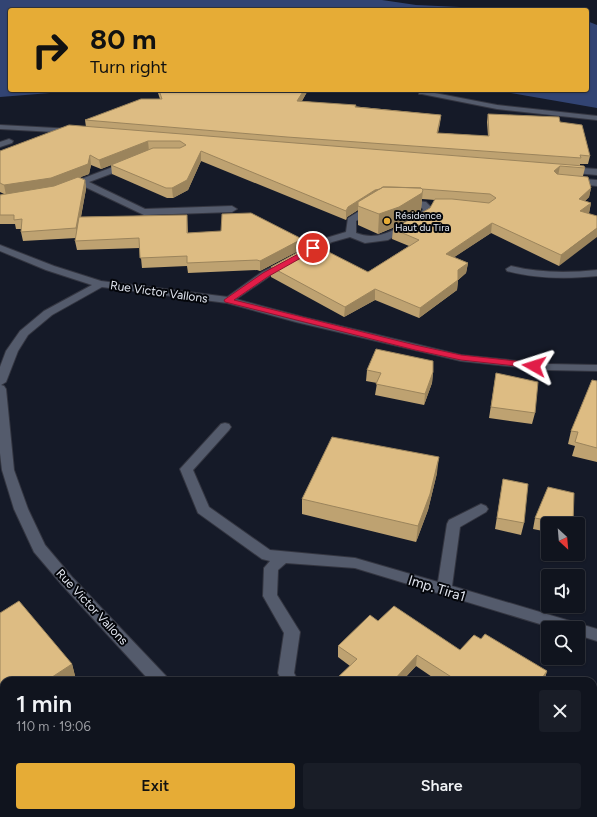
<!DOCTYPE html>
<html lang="en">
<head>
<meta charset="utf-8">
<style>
  :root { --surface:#10141e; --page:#191d27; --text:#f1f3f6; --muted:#9c9ea4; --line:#30333c; --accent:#e6ac36 }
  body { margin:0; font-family:Figtree,sans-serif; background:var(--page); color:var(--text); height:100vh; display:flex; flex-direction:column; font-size:15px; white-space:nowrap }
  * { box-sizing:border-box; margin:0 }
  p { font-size:13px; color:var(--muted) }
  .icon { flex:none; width:22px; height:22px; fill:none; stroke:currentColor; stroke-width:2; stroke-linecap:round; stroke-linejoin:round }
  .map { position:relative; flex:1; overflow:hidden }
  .panel { position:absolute; left:0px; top:677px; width:597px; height:140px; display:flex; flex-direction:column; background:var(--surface); border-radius:12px 12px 0 0; box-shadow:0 1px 3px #0004,0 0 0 1px var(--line) }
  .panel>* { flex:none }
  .hud { position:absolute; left:8px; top:8px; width:581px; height:84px; border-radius:4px; box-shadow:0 1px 3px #0004,0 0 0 1px var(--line); background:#e6ac36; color:#111; overflow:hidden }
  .needle { width:26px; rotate:154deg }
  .tools { position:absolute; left:541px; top:517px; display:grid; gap:8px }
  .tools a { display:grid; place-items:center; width:44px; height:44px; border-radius:4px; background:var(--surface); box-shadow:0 1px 3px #0004,0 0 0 1px var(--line); font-size:20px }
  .pin { position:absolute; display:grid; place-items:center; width:34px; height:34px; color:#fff; margin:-17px; border:2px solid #fff; border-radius:50%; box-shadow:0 1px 4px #0007 }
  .me { position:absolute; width:44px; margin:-22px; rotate:276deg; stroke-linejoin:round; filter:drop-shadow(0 0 3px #0008) }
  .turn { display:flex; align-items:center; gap:14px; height:84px; padding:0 16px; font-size:18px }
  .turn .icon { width:52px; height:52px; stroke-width:2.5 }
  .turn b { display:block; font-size:28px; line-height:34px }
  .round { display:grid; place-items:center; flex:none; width:42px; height:42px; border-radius:4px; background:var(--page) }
  .overview { display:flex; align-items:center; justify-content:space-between; height:68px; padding:0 16px }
  h1 { font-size:24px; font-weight:600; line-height:30px }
  .button { display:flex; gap:8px; margin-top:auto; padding:8px 16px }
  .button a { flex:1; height:46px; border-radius:4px; background:var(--accent); color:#111; font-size:16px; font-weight:600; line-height:46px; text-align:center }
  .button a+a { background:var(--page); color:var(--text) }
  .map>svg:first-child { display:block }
</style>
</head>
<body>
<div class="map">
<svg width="597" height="817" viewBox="0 0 597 817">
  <rect width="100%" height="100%" fill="#151a28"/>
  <!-- forest -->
  <path fill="#324473" d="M0,0H382L416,5L528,10H10V90H88L0,97Z
    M587,21L597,25V108L494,90H587Z"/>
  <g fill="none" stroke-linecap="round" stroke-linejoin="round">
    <defs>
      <path id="lane" d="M9,139L13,141L12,143L0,147V142Z
        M126,162L129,163L130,165L129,167L89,182L145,209L232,206L237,209L232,212L144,215L81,185L71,189L67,186L68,184Z
        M406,200L426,202L433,209L428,217L388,240L365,243L350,237L332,242L307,255L304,256L299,253L326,238L346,232L348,218L371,204L374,205L375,207L374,209L356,221V233C381,243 400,226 421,213L423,209L420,207L403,205L402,203Z
        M284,261L289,264L287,266L270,276L232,302L228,303L223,300L262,272Z
        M511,266C539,273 568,273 597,270V276C567,279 537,279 507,271L506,269Z"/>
      <path id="street" d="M419,90L497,105L597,116V120L497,109L422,94H419Z
        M0,125L73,129L77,131L73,133L0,129Z
        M568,167L597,169V175L565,172L564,170Z
        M573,178L597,180V186L570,183L569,181L570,179Z
        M0,245L54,266L101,281L228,297L303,317L461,355L547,364L597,365V371L547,370L461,361L296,322L227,303L102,287L52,315L28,335L18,351L6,382L1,385L4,386L6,389L14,470L28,509L45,545L72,577L166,676L168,681H150L62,585L34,552L14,509L2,470L0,453V367L6,351L20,331L44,311L92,285L46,270L0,251Z
        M225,423L229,424L231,427L229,430L193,470L209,507L270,550L355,558L438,582L447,524L449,520L481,504L486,506L488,509L486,512L460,527L452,586L597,629V641L578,635V628H553L355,568L286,563L278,570L277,595L300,632L294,673L298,681H282L278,673L284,633L263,596L264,568L270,561L262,559L198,513L180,469L221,424Z
        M294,813H315L317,817H296Z"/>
    </defs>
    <!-- lane casing -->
    <use href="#lane" stroke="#343641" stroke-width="2"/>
    <!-- street casing -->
    <use href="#street" stroke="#343641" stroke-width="2"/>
    <!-- lane -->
    <use href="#lane" fill="#545b6c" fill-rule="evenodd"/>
    <!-- street -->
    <use href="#street" fill="#545b6c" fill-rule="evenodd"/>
  </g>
  <!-- wall -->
  <path fill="#bea271" d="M157,90H307V92L302,101L441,115L438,133L488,136L487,122L488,114L560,122L590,156L588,164H580V166L585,168L583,176L591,188L589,197L585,201L591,203L589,213L559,266L491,233L454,257L468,263L466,273L458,280L457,290L419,318L375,300L344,317L271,277V267L368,272L409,246L392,239L393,229L430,208L435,200L422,199L421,209L420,212L397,226L378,234L358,225V210L347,217L346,220L201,161L188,190L173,198H167L112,174L111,165L101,169L91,165L89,174L80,177L85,180L86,189L81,217L187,215L188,233L302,249L260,271L257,270L188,273L187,266L142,268L140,248L77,250L75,241L76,238L23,241L21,232V229H16L15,224H0V195L4,194L0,192V151L86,127L85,120L160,99Z
    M367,370L433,372L432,383L424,405L375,395L377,383L366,381Z
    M496,373L535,413L532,424L489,418Z
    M597,381V462L572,456L575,446L568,444L571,431Z
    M437,473L428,510L416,542L302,514V499Z
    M503,479L524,523L521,535L495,529Z
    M535,518L573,524H548V532L533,529Z
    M0,613L72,664L76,680L4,681V714L0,708Z
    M378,621L460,650L481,639L547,671L544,681H438L416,666L402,681H334L350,666L338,657V646Z
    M597,710V788L593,786V717Z
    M33,813H178L174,817H36Z"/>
  <!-- shaded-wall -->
  <path fill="#9b845c" d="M304,90H307V92L297,109V101Z
    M441,115L440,124L436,141L437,133Z
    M148,141L149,151L101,169L99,160Z
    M201,151V161L188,190L173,198L172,188Z
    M90,155L91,165L89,174L53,188L6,195L4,185Z
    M560,166L558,176L554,171Z
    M85,180L86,189L77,237L76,228Z
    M390,187L358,202V210L347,217L346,220V211L348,207L375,190Z
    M591,188L589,197L577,209L579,199Z
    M423,190L421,209L420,212L397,226L378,234L379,214Z
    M591,203L589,213L578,221L580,211Z
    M492,223L491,233L444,264L446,254Z
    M597,228V237L559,266L561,255Z
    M302,239V249L260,271V261Z
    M468,263L466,273L457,281L458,270Z
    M458,280L457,290L419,318L420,308Z
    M375,289V300L344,317L345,307Z
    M433,372L432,383L424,405L425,394Z
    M439,457L437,473L428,510L416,542L418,526Z
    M417,655L416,666L402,681H393Z
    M72,664L76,680L74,681H46Z
    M547,671L544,681H540Z
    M160,813H178L174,817H155Z"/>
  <!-- building -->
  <path fill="#ddbc83" stroke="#9b845c" d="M159,90H304L297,101L356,105L355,107L441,115L437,133L489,136L488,114L559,117L560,122L582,125L590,156L580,155L581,158L287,137L85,120L141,99H162Z
    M69,125L584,166L585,168L560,166L554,171L557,174L588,177L591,188L579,199L591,203L580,211L597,216V228L561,255L492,223L446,254L468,263L458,270V280L420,308L375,289L345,307L271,267L313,244L368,272L419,240L393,229L430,208L435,199H452L489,203L496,198L490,194L422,189L421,188L390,187H383L380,189L375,190L348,207L346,211L201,151L187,180L172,188H166L111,165L153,148H180L186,145L180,141H148L99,160L90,155L88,164L51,178L4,185L0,183V151Z
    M78,177L85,180L76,228L21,232L22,219L14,220V215H0V195L54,186Z
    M383,187L421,188L423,190L422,193L399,207L379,214L358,206V202Z
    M251,213L302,239L260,261L257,260L187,263V256L140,258L139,238L75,241L79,217L187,215V233L221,231L222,214Z
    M376,349L433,361V372L425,394L376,384L381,373L367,370Z
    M496,373L538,382L535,413L491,407Z
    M592,380L597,381V448L575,442L578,432L571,431Z
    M332,437L439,457L430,494L418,526L302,499Z
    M503,479L528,484L524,523L497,518Z
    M548,487L574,493L573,524H565L535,518Z
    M19,601L72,664L46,681H4V705L0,700V613Z
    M394,606L460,650L474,635L481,639L485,634L547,671L540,681H452L453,678L417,655L393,681H334L357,659L338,646L370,615L378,621Z
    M597,710V775L593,773V717Z
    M40,813H160L155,817H44Z"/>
  <!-- route -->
  <path fill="#e11d48" stroke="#92132f" d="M313,246L315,247V250L269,276L234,300L415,345L461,355L534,363L539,366L534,368L461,360L415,350L225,302L224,300L263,273Z"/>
  <!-- markers -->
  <circle fill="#e6ac36" stroke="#04060b" stroke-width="1.5" cx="387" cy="221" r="4"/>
  <g text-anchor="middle" stroke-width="4" stroke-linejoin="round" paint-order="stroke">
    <!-- far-poi labels -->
    <g font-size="10" fill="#e1e5ef" stroke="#04060b" text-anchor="start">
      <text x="395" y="219">Résidence<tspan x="395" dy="12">Haut du Tira</tspan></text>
    </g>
    <!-- street labels -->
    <g font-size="12" fill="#e1e5ef" stroke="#04060b">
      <text transform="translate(159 292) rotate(8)" y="4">Rue Victor Vallons</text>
      <text transform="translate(92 607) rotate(47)" y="4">Rue Victor Vallons</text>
    </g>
    <!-- near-street labels -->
    <g font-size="14" fill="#e1e5ef" stroke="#04060b">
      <text transform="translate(437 588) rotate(17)" y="5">Imp. Tira1</text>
    </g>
  </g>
</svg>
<div class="tools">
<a><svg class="needle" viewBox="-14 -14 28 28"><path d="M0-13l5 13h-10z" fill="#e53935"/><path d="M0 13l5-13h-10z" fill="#9c9ea4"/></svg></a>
<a><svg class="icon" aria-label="sound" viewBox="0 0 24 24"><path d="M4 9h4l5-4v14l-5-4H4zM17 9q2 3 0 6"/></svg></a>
<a><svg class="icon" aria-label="search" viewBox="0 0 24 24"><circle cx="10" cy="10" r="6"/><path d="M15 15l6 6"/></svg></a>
</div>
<div class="pin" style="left:313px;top:248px;background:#d93025"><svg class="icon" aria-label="arrive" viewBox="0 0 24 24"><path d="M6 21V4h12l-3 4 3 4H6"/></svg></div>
<svg class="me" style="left:534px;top:366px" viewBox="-20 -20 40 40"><path d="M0-17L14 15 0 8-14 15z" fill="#e11d48" stroke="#fff" stroke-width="4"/></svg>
<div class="hud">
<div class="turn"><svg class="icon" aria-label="right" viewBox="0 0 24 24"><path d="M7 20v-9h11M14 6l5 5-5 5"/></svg><div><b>80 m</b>Turn right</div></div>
</div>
<section class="panel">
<div class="overview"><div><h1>1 min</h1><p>110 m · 19:06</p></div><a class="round"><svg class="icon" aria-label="close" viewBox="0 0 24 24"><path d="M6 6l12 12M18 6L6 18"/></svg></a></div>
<div class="button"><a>Exit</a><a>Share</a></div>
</section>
</div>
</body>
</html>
